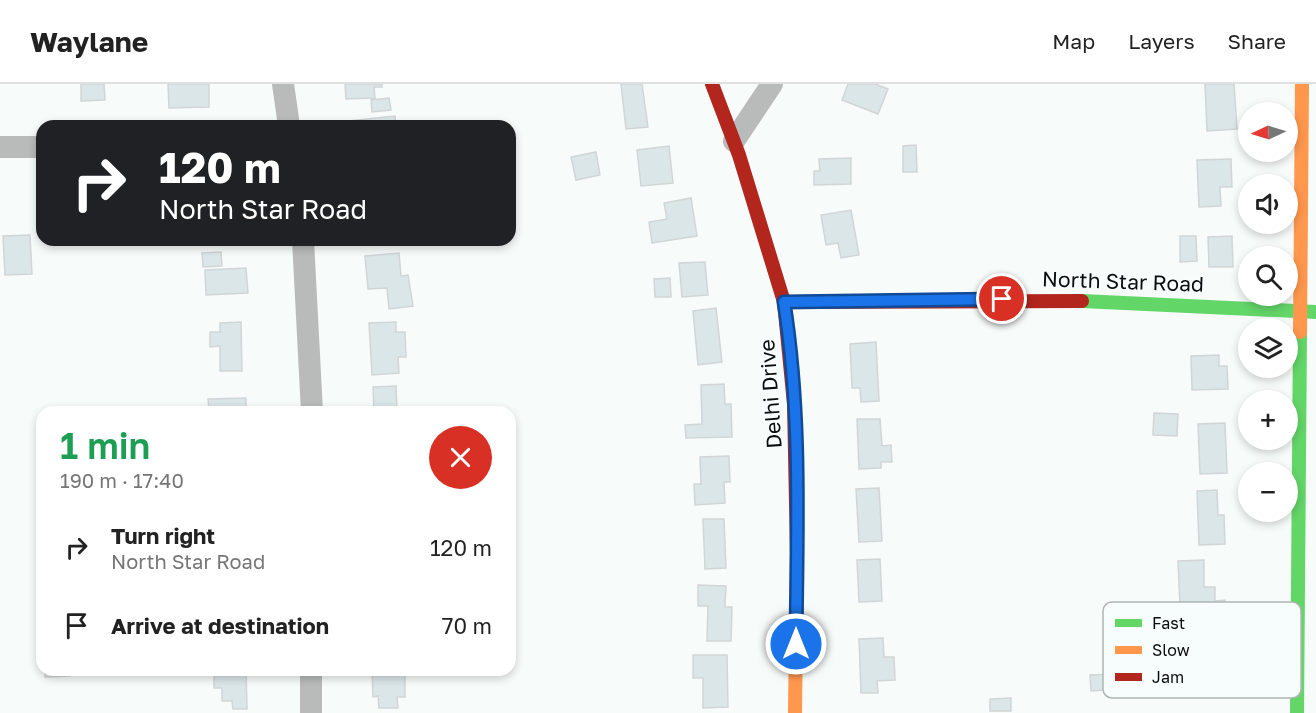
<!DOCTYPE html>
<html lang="en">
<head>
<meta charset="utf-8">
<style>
  :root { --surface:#fff; --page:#f6f6f6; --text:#222; --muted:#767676; --line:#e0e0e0 }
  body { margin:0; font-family:"Golos Text",sans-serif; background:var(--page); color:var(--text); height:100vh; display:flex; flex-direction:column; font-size:22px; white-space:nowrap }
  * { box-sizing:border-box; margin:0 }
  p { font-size:20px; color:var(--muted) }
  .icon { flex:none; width:33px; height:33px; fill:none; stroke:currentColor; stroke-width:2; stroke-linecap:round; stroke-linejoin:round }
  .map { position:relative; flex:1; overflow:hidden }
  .details { position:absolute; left:36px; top:322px; width:480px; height:270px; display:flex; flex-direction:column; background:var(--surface); border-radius:18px; box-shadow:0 3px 9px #0003 }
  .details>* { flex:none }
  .guide { position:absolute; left:36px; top:36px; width:480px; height:126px; border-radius:18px; box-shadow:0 3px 9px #0003; background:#202124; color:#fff; overflow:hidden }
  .needle { width:39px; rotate:266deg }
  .fabs { position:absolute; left:1238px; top:18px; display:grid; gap:12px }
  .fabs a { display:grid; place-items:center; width:60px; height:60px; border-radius:50%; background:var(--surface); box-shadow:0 3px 9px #0003; font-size:30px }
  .pin { position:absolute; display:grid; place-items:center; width:51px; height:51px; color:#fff; margin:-26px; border:3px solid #fff; border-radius:50%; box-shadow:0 2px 6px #0007 }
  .me { position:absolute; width:66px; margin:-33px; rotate:0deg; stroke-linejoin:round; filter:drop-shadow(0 0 4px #0008) }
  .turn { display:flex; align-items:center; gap:21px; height:126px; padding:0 24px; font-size:27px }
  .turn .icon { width:78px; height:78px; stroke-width:2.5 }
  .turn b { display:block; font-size:42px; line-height:51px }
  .round { display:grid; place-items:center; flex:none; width:63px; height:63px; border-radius:32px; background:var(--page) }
  .overview { display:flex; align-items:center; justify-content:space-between; height:102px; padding:0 24px }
  h1 { font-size:36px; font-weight:600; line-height:45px; color:#1e9e55 }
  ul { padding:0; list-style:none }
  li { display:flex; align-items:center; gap:18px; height:78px; padding:0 24px }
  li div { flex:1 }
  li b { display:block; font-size:22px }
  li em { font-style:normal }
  header { display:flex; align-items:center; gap:36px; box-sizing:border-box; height:84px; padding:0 30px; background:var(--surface); border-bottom:2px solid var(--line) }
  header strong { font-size:28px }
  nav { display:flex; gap:33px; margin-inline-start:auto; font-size:21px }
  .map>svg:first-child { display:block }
</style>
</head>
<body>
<header>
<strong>Waylane</strong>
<nav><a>Map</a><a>Layers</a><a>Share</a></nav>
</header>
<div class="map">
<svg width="1316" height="629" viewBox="0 0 1316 629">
  <rect width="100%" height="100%" fill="#f7fcfb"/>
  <!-- building -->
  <path fill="#dbe6e8" stroke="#d2d5d5" stroke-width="1.5" d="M81,0H104L105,16L81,17Z
    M168,0H209V23L169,24Z
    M345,0H382V3H374L375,14L346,15Z
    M621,0H642L648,43L626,45Z
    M848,0H875L888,5L878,30L842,16Z
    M1205,0H1234L1237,45L1207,47Z
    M389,14L391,26L372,28L371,16Z
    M395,32L396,42H350L349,37Z
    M916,61L917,88H903V62Z
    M669,62L673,99L641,102L637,66Z
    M596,68L600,91L576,96L571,73Z
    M851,74V100L814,101V87H820L819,75Z
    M1231,75L1232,103H1220L1221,122L1199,123L1197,76Z
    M691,114L697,152L652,159L649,138L667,135L664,119Z
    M851,126L859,171L841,174L838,159L826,161L821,131Z
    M30,151L32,190L5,191L3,152Z
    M1180,152H1196L1197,177L1180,178Z
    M1232,152L1233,183H1209L1208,153Z
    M221,168L222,182L203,183L202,169Z
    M399,169L401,192L408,191L413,222L389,225L387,204L368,205L365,172Z
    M705,178L708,211L682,213L679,179Z
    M246,184L248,209L206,211L205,186Z
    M670,194L671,213H655L654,195Z
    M716,224L722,278L698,281L693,227Z
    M241,238L242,287H220V262L210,263V248H220V239Z
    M396,238V248H405L406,273H398L399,289L372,291L369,239Z
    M876,258L879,317L861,318L860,304H852L850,260Z
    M1219,271V282H1227L1228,305L1192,306L1191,272Z
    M724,300L725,320H731L732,353L686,354L685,341L702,340L701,301Z
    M396,302L397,328H374L373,303Z
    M246,314V328H209L208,315Z
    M1154,329L1178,330L1177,352L1153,351Z
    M857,335H880L882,362L891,361L892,378H881V384L859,385Z
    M1225,339L1227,389L1200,390L1198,340Z
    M729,372L730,398H724L725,419L695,421L694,400H701L700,373Z
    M879,404L882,457L859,458L856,405Z
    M1217,406L1218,431H1224L1225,460L1199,461L1197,407Z
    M703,435H724L726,484L705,485Z
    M880,475L882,517L859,518L857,476Z
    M1204,476V503H1215V517L1225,516L1226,537L1191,538V522H1180L1178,477Z
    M698,501L726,502L725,523H732L731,557H707L708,522H698Z
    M883,554L884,573H894L895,596L877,597L878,609H861L859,555Z
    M693,571H727L728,623L703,624V594H693Z
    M45,586H70V592L45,593Z
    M214,586H246L247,625H233L232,617H222V604H214Z
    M372,586H405V613H397L398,624H379L378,612L373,613Z
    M1121,590V605L1091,607L1090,591Z
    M1011,614V627H990V615Z"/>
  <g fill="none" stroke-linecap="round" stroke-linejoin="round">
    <!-- street -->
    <path stroke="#b9bbba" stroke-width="22" d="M283,0L289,42
      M734,57L772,0
      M0,63H42
      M303,156L312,328
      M311,629V586"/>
    <!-- fast -->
    <path stroke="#63d668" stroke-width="14" d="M1082,217L1316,228
      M1297,629L1300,248"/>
    <!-- slow -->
    <path stroke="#ff974d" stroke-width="14" d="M1300,248L1302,0
      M795,629L797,469"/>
    <!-- jam -->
    <path stroke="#b3261e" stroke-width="14" d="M712,0L739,71L784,218L794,320L797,469
      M784,218L1082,217"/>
  </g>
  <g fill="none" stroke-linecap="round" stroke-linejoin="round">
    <defs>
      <path id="route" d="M796,560C797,446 802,331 784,218L1002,215"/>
    </defs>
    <!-- route casing -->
    <use href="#route" stroke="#114b97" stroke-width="15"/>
    <!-- route -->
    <use href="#route" stroke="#1a73e8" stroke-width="10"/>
  </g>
  <g text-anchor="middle" stroke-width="4.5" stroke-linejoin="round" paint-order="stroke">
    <!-- street labels -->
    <g font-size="21" fill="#0b0d0d" stroke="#f6fdfc">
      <text transform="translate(1123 198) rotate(2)" y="7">North Star Road</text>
      <text transform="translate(771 310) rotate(-94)" y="7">Delhi Drive</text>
    </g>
  </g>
  <!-- legend -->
  <rect x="1103" y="518" width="198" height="96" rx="9" fill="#f6fdfc" stroke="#b0b5b4" stroke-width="1.5"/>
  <rect x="1115" y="535" width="27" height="8" fill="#63d668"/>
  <rect x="1115" y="562" width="27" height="8" fill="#ff974d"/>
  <rect x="1115" y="589" width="27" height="8" fill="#b3261e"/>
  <g font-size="16" fill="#0b0d0d">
    <text x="1152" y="545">Fast</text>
    <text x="1152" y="572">Slow</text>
    <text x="1152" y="599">Jam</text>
  </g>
</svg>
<div class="fabs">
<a><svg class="needle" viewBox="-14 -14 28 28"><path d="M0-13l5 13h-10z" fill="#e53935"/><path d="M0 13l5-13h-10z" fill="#767676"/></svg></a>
<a><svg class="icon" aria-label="sound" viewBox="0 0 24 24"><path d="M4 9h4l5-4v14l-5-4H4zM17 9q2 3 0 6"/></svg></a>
<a><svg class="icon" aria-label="search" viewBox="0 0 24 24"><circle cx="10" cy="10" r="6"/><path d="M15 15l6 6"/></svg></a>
<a><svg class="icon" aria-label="layers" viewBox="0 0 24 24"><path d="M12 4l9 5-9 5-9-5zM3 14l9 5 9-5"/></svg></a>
<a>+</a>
<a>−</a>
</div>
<div class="pin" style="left:1002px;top:215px;background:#d93025"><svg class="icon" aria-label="arrive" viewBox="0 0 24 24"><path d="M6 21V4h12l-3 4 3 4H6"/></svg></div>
<svg class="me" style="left:796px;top:560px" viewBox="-20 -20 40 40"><circle r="17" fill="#1a73e8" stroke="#fff" stroke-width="3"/><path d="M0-11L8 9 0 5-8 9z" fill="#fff"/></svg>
<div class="guide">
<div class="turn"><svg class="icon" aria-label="right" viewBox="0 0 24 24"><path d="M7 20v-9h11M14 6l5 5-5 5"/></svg><div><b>120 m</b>North Star Road</div></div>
</div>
<section class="details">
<div class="overview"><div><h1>1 min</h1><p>190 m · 17:40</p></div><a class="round" style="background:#d93025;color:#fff"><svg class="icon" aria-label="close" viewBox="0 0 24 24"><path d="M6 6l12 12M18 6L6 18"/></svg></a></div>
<ul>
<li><svg class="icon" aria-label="right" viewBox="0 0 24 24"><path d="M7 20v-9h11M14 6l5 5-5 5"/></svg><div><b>Turn right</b><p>North Star Road</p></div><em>120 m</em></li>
<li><svg class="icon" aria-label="arrive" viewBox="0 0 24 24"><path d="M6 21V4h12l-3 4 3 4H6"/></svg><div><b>Arrive at destination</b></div><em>70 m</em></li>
</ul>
</section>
</div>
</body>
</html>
